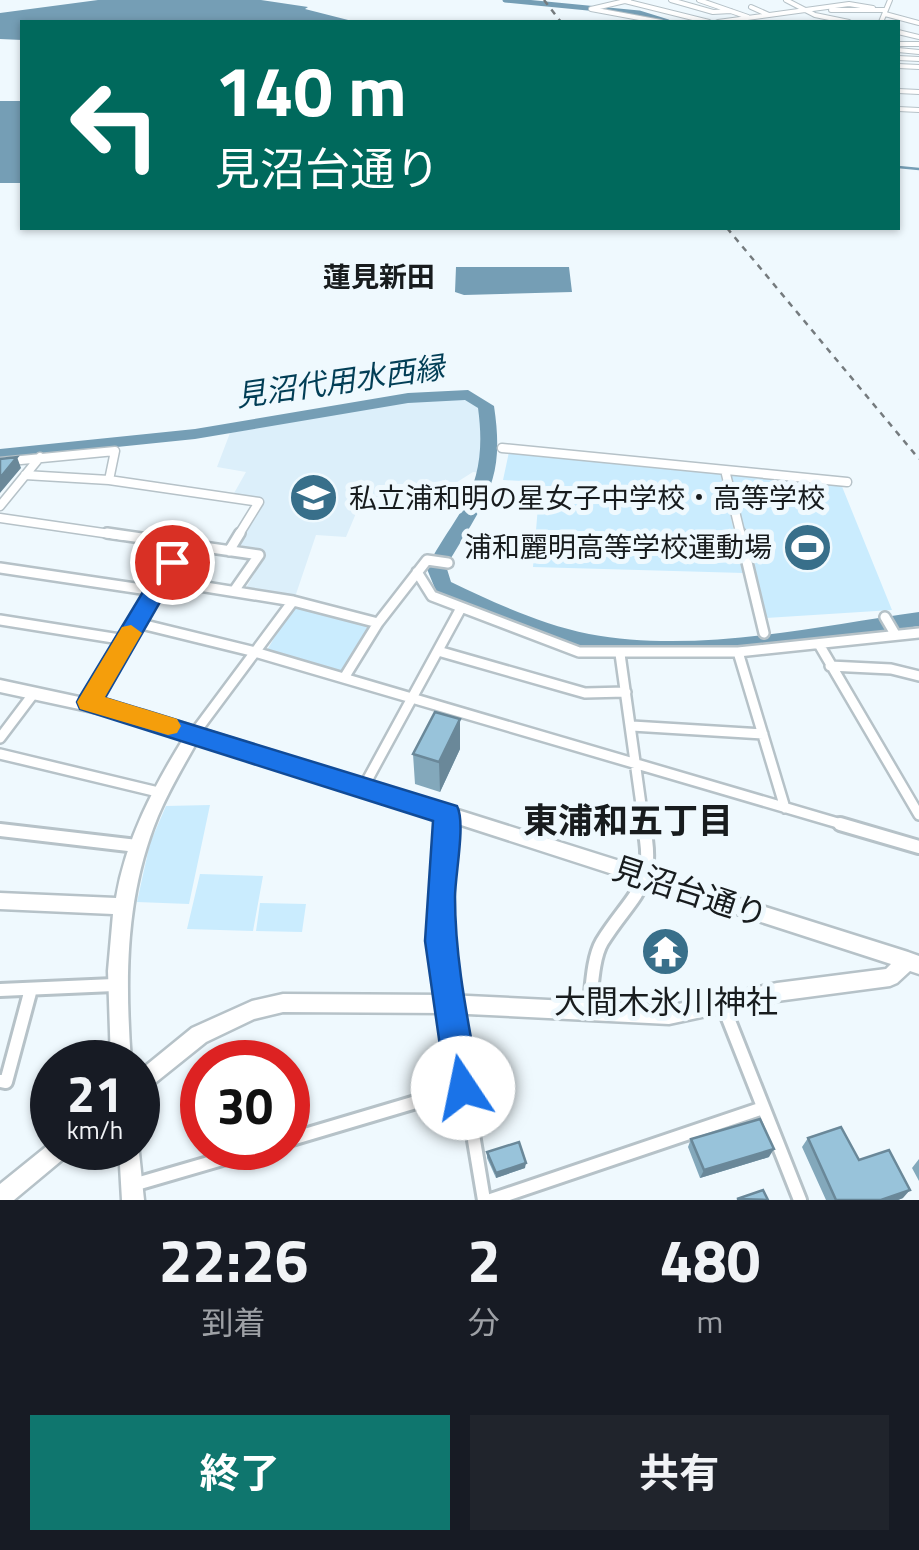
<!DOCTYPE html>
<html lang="ja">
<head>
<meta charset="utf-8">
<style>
  :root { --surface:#171b24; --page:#20242c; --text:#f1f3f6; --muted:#9ea1a6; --accent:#0f766e }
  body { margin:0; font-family:"Titillium Web","Noto Sans JP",sans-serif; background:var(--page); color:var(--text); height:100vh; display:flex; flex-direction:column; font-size:38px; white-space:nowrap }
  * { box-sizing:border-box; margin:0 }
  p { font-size:32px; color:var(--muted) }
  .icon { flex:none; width:55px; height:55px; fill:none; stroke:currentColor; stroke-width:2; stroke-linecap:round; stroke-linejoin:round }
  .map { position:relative; height:1200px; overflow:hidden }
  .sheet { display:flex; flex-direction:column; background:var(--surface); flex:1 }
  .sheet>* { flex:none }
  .banner { position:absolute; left:20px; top:20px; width:880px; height:210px; border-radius:0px; box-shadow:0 2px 8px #0004; background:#00695c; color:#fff; overflow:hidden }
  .speed { position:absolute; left:30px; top:1040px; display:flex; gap:20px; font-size:50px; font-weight:700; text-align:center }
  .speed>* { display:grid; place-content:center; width:130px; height:130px; border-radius:50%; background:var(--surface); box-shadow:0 2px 8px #0004; line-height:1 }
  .speed small { font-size:25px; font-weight:400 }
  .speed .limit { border:15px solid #d22; background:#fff; color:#111 }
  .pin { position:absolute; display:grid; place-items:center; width:85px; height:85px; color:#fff; margin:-42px; border:5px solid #fff; border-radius:50%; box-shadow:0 2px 10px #0007 }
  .me { position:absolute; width:110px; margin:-55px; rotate:349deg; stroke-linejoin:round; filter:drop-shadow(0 0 8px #0008) }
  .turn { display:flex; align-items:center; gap:35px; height:210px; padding:0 30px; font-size:45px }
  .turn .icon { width:130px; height:130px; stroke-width:2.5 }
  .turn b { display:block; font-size:70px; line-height:85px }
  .eta { display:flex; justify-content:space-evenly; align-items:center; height:170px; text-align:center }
  .eta b { font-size:60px; font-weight:700; line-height:70px }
  .action { display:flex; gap:20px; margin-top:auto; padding:20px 30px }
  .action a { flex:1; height:115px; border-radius:0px; background:var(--accent); color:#fff; font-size:40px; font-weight:700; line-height:115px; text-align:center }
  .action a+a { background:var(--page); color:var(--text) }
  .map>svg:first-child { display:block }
</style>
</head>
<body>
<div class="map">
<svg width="919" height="1200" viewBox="0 0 919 1200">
  <rect width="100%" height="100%" fill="#eff9fe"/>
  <!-- built -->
  <path fill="#dceffa" d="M469,399L476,402L486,434L483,473L473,472L454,484H387L384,496L362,499L346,537L316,535L295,597L245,590L266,553L237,547L264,499L233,495L246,472L217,467L230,433L396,401Z"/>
  <!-- green -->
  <path fill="#caecfe" d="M509,452L720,472L744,573L533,567L540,482L503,480Z
    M730,473L841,484L892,610L766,618Z
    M298,605L372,628L343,672L266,652L292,607Z
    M210,805L189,904L137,902L150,843L166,806Z
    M200,874L263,876L253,931L187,929Z
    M260,903L306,904L302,932L256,931Z"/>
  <!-- water -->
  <path fill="#759eb5" d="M98,0H261L308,7L305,9L356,22H22V40L0,39V13Z
    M0,101H22V183H0Z
    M456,267H569L572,292L464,295L455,292Z"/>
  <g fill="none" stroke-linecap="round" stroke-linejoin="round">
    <!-- stream -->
    <path stroke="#759eb5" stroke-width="2.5" d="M898,167L919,169"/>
    <!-- canal -->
    <path stroke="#759eb5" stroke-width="5" d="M505,0L639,13L668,22"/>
    <!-- river -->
    <path fill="#759eb5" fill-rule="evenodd" d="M468,390L494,406C505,479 487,498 451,558L447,569L451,582C495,603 540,624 589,634C696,654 812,627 919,612V626C813,642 700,668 593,649C538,640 486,615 436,591L427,569C434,552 445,537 455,521C479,484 484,452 478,408L465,400L408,403L195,439L0,459V449L195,429L408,393Z"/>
    <defs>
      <path id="street-far3" d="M629,0L591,9L661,22
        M671,0L713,12L731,11
        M699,0L748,17
        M786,0L815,15L849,22
        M625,1L709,22
        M751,7L769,15
        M831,10H886
        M885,14L919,23
        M718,22L849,4L873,8
        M881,22L890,0
        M898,32L919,37
        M898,44H919
        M898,50L919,52
        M898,58L919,59
        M898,66L919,67
        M898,91L919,92
        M898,109L919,110"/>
      <path id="street-far2" d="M502,448L847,482
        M0,462L115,451L109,480
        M725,470L741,536
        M25,475L109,480L259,502L238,536
        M0,506L40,457
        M0,518L124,536"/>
      <path id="street-far1" d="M107,533L259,555L234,591
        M740,533L764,633
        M229,551L240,533
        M0,568L155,591
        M417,572L432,596L579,652H738L919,633
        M162,580L293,601L378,623
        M885,617L895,634
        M0,620L126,640
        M137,623L255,652L848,826
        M820,646L919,815
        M438,651L585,693L626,692
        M738,652L785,808
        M620,654L644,826
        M830,666L891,669L919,676
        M344,678L378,623L427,560L448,563
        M89,702L183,544
        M632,726L763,734
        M194,734L293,601
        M0,738L34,693
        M0,754L158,792
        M363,788L461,608
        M447,826L448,814"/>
      <path id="street" d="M447,824L444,961L484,1200
        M840,824L919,847
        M0,830L137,846
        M0,990L114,985
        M722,1003L800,1200
        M589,1011C592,991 592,959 602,942C631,895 658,887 643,824
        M0,1081L6,1082L31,989
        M288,1140L463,1088
        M133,1185L260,1148
        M491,1200L763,1108"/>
      <path id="secondary" d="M0,680L144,711L908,952L919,956V974L910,971L897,983L890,986L777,1001L669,1024L447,1013L283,1012L254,1019L206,1042L145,1091L138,1094V1072L192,1028L252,1001L283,994L447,995L669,1006L777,983L886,969L891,964L198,740C184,765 169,790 158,816C125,896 125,978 131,1062H111L108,971L113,914L0,909V893L116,898C126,839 154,786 185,736L144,723L0,692Z
        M52,1142V1148H71L68,1155L14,1200H0V1184Z
        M138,1143L144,1200H122L119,1148H138Z"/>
    </defs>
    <!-- street-far3 casing -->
    <use href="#street-far3" stroke="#b6c2c8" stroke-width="6"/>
    <!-- street-far2 casing -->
    <use href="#street-far2" stroke="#b6c2c8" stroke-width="11"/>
    <!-- street-far1 casing -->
    <use href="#street-far1" stroke="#b6c2c8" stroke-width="14"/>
    <!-- street casing -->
    <use href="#street" stroke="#b6c2c8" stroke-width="18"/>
    <!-- secondary casing -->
    <use href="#secondary" stroke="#b6c2c8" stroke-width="5"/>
    <!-- street-far3 -->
    <use href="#street-far3" stroke="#fff" stroke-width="4"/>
    <!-- street-far2 -->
    <use href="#street-far2" stroke="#fff" stroke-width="8"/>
    <!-- street-far1 -->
    <use href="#street-far1" stroke="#fff" stroke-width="9"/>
    <!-- street -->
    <use href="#street" stroke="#fff" stroke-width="12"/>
    <!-- secondary -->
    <use href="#secondary" fill="#fff" fill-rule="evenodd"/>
    <!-- rail -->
    <path stroke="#757b7e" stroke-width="2.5" stroke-dasharray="6 6" stroke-linecap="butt" d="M544,0L561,22
      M727,228L919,459"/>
  </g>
  <!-- wall -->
  <path fill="#83a8bb" d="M460,719V749L440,792L415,784L413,754Z
    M808,1138L903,1198L898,1200H826L802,1147Z
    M691,1139L769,1157L700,1178L688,1147Z
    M487,1152L525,1168L496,1178L487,1158Z
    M919,1159V1181L912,1168Z"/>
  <!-- shaded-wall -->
  <path fill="#6a8899" d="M17,457L21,468L0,493V478Z
    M460,719V749L440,792L439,762Z
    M774,1149L769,1157L700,1178L704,1170Z
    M526,1163L525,1168L496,1178V1173Z
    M910,1190L903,1198L898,1200H881Z"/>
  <!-- building -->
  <path fill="#98c3da" stroke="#6a8899" stroke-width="2.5" d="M17,457L0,478V459Z
    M435,712L460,719L439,762L413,754Z
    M760,1119L774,1149L704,1170L691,1139Z
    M841,1127L859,1160L889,1150L910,1190L881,1200H836L808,1138Z
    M519,1142L526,1163L496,1173L487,1152Z
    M763,1190L768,1200L737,1199Z"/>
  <!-- route -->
  <path fill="#1a73e8" stroke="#114b97" stroke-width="2.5" d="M172,555L183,562L105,698L457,806C466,823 455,875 455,897C455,962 469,1025 480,1088L475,1100L463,1105L451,1100L446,1088L425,941L433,821L80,709L77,702L80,696L164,557Z"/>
  <!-- slow -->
  <path fill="#f59e0b" d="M131,625L142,633L105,697L177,719L181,726L177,733L168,735L80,709L77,702L122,627Z"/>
  <!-- icons -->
  <defs>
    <symbol id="school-disc" viewBox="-11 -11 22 22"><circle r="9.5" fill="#386f8a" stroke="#eff9fe"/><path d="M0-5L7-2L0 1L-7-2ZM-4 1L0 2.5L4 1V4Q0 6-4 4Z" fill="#fff"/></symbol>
    <symbol id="stadium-disc" viewBox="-11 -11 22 22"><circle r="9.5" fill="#386f8a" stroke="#eff9fe"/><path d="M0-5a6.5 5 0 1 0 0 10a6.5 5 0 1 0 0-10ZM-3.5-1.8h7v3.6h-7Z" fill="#fff"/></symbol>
    <symbol id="temple-disc" viewBox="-11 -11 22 22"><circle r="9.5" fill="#386f8a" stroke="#eff9fe"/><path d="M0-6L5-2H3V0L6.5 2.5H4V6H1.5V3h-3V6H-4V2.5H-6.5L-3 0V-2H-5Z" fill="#fff"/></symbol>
  </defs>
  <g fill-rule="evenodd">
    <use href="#school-disc" x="286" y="470" width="55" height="55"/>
    <use href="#stadium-disc" x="780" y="520" width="55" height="55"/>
    <use href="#temple-disc" x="638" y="924" width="55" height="55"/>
  </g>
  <g text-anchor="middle" stroke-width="10" stroke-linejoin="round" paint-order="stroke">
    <!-- far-quarter labels -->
    <g font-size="28" font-weight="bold" fill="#181c1e" stroke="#eff9fe">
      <text x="379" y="287">蓮見新田</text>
    </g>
    <!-- poi labels -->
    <g font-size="28" fill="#181c1e" stroke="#eff9fe" text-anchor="start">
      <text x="349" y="508">私立浦和明の星女子中学校・高等学校</text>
      <text x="772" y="557" text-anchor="end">浦和麗明高等学校運動場</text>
    </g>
    <!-- water labels -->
    <g font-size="30" font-style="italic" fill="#023e56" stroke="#eff9fe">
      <text transform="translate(340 382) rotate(-8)" y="10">見沼代用水西縁</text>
    </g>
    <!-- near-street labels -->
    <g font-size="32" fill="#181c1e" stroke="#eff9fe">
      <text transform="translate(690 892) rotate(18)" y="11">見沼台通り</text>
    </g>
    <!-- near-poi labels -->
    <g font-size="32" fill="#181c1e" stroke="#eff9fe">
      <text x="666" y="1013">大間木氷川神社</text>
    </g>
    <!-- near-neighbourhood labels -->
    <g font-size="35" font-weight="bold" fill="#181c1e" stroke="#eff9fe">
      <text x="628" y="833">東浦和五丁目</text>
    </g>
  </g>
</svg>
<div class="speed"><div>21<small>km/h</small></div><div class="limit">30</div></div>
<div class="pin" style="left:172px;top:562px;background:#d93025"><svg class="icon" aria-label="arrive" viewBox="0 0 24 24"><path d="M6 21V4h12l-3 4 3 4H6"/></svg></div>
<svg class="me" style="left:463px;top:1088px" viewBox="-20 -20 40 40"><circle r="19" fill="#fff"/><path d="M0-13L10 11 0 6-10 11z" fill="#1a73e8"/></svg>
<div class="banner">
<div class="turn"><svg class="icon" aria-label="left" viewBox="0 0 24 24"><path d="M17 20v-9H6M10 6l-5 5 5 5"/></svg><div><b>140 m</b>見沼台通り</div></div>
</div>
</div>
<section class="sheet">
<div class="eta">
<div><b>22:26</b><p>到着</p></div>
<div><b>2</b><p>分</p></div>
<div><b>480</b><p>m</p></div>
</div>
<div class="action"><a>終了</a><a>共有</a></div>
</section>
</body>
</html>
